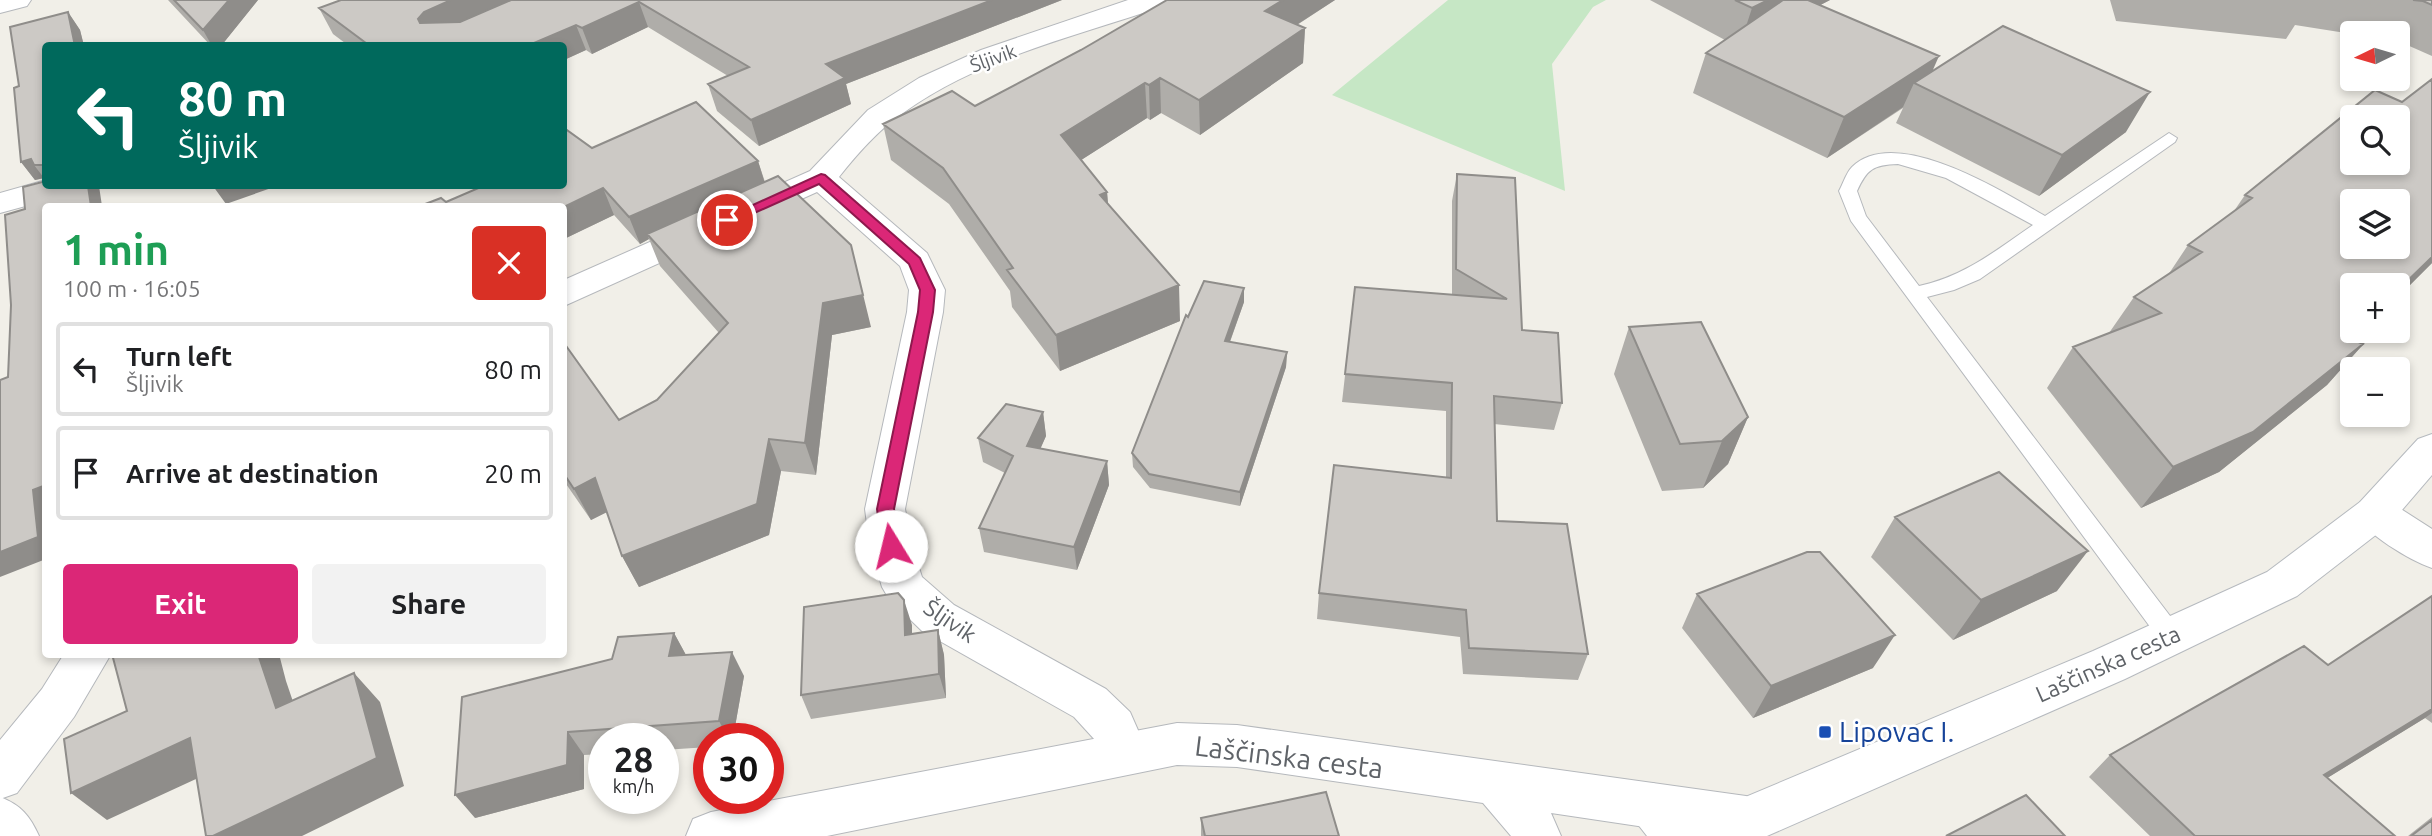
<!DOCTYPE html>
<html lang="en">
<head>
<meta charset="utf-8">
<style>
  :root { --surface:#fff; --page:#f2f2f2; --text:#202124; --muted:#757577; --line:#e0e0e0; --accent:#db2777 }
  body { margin:0; font-family:Ubuntu,sans-serif; background:var(--page); color:var(--text); height:100vh; display:flex; flex-direction:column; font-size:26px; white-space:nowrap }
  * { box-sizing:border-box; margin:0 }
  p { font-size:23px; color:var(--muted) }
  .icon { flex:none; width:38px; height:38px; fill:none; stroke:currentColor; stroke-width:2; stroke-linecap:round; stroke-linejoin:round }
  .map { position:relative; flex:1; overflow:hidden }
  .side { position:absolute; left:42px; top:203px; width:525px; height:455px; display:flex; flex-direction:column; background:var(--surface); border-radius:7px; box-shadow:0 4px 10px #0003 }
  .side>* { flex:none }
  .hud { position:absolute; left:42px; top:42px; width:525px; height:147px; border-radius:7px; box-shadow:0 4px 10px #0003; background:#00695c; color:#fff; overflow:hidden }
  .needle { width:46px; rotate:265deg }
  .tools { position:absolute; left:2340px; top:21px; display:grid; gap:14px }
  .tools a { display:grid; place-items:center; width:70px; height:70px; border-radius:7px; background:var(--surface); box-shadow:0 4px 10px #0003; font-size:35px }
  .speed { position:absolute; left:588px; top:723px; display:flex; gap:14px; font-size:35px; font-weight:700; text-align:center }
  .speed>* { display:grid; place-content:center; width:91px; height:91px; border-radius:50%; background:var(--surface); box-shadow:0 4px 10px #0003; line-height:1 }
  .speed small { font-size:18px; font-weight:400 }
  .speed .limit { border:10px solid #d22; background:#fff; color:#111 }
  .pin { position:absolute; display:grid; place-items:center; width:60px; height:60px; color:#fff; margin:-30px; border:4px solid #fff; border-radius:50%; box-shadow:0 2px 7px #0007 }
  .me { position:absolute; width:77px; margin:-38px; rotate:351deg; stroke-linejoin:round; filter:drop-shadow(0 0 5px #0008) }
  .turn { display:flex; align-items:center; gap:24px; height:147px; padding:0 21px; font-size:32px }
  .turn .icon { width:91px; height:91px; stroke-width:2.5 }
  .turn b { display:block; font-size:49px; line-height:60px }
  .round { display:grid; place-items:center; flex:none; width:74px; height:74px; border-radius:7px; background:var(--page) }
  .summary { display:flex; align-items:center; justify-content:space-between; height:119px; padding:0 21px }
  h1 { font-size:42px; font-weight:700; line-height:52px; color:#1e9e55 }
  .cta { display:flex; gap:14px; margin-top:auto; padding:14px 21px }
  .cta a { flex:1; height:80px; border-radius:7px; background:var(--accent); color:#fff; font-size:28px; font-weight:700; line-height:80px; text-align:center }
  .cta a+a { background:var(--page); color:var(--text) }
  ul { padding:0; list-style:none }
  li { display:flex; align-items:center; gap:21px; height:94px; margin:0 14px 10px; padding:0 7px; border:4px solid var(--line); border-radius:7px }
  li div { flex:1 }
  li b { display:block; font-size:26px }
  li em { font-style:normal }
  .map>svg:first-child { display:block }
</style>
</head>
<body>
<div class="map">
<svg width="2432" height="836" viewBox="0 0 2432 836">
  <rect width="100%" height="100%" fill="#f1efe8"/>
  <!-- green -->
  <path fill="#c6e7c5" d="M1448,0H1606L1593,7L1552,64L1565,191L1332,95Z"/>
  <g fill="none" stroke-linecap="round" stroke-linejoin="round">
    <defs>
      <path id="service" d="M2169,133L2177,138L2175,142L1980,279L1954,290L1927,297L2180,629L2183,636L2180,643L2171,646L2162,643L1851,221L1839,191C1843,184 1846,173 1852,167C1896,124 2003,192 2045,216ZM1898,164L1946,178L2033,225C1995,251 1965,276 1919,286L1866,216L1857,191C1867,169 1873,165 1898,164Z"/>
      <path id="minor" d="M0,0H31L27,6L0,13Z
        M1128,0H1168L1164,6C1077,36 978,58 903,113C878,130 858,153 839,177L927,253L945,290L943,312L905,509L912,546L922,577L954,605L1106,689L1130,712L1148,753L1141,768L1124,774L1107,768L1095,740L1074,717L922,631L889,599L882,587L870,546L865,509L907,312L909,290L900,266L817,192L564,306V280L810,171L868,110L919,78L981,50Z
        M46,180V186H78L73,193L0,213V193Z
        M2375,497L2390,502L2432,529V568C2409,560 2366,534 2354,513L2360,502Z
        M64,654H111L74,717L17,793L0,799V740L42,689Z
        M1653,783C1677,793 1693,812 1704,836H1647L1636,822L1629,806L1636,790Z"/>
      <path id="tertiary" d="M1177,723L1237,725L1746,796L1763,803L1771,819L1762,836H1705L1551,813L1561,836H1511L1483,803L1237,767L1177,765L827,836H686L693,819L711,812Z
        M0,797C21,805 30,816 39,836H0Z"/>
      <path id="secondary" d="M2432,434V475L2390,524L2297,596L2125,679L1767,836H1686L1693,819L2093,651L2267,572L2360,502L2418,439Z"/>
    </defs>
    <!-- service casing -->
    <use href="#service" stroke="#b5b8bc" stroke-width="2"/>
    <!-- minor casing -->
    <use href="#minor" stroke="#b5b8bc" stroke-width="2"/>
    <!-- tertiary casing -->
    <use href="#tertiary" stroke="#b5b8bc" stroke-width="2"/>
    <!-- secondary casing -->
    <use href="#secondary" stroke="#b6babf" stroke-width="2"/>
    <!-- service -->
    <use href="#service" fill="#fff" fill-rule="evenodd"/>
    <!-- minor -->
    <use href="#minor" fill="#fff" fill-rule="evenodd"/>
    <!-- tertiary -->
    <use href="#tertiary" fill="#fff" fill-rule="evenodd"/>
    <!-- secondary -->
    <use href="#secondary" fill="#fff" fill-rule="evenodd"/>
  </g>
  <!-- wall -->
  <path fill="#afada9" d="M168,0H258L221,46H211Z
    M341,0H1062L846,84L851,104L759,146L717,111L708,84L728,76L648,27L592,54L586,50L564,60V46H349L333,34L319,8Z
    M1167,0H1335L1297,25L1305,28L1303,63L1200,135L1161,113L1150,120L1147,118L1081,160L1107,192L1108,204L1180,321L1060,371L1012,307L1010,291L949,204L891,160L883,124L975,106L1081,50Z
    M1650,0H1830L1820,5L1932,72L2126,132L2039,196L1896,123L1903,108L1827,158L1693,93L1706,53L1725,40Z
    M2110,0H2432V56L2398,41V33L2352,34L2295,25L2286,39L2116,21Z
    M68,12L80,30L84,46H46V179L44,178L35,180L21,162L14,88L19,86L10,27Z
    M2402,102L2432,263L2398,297V285L2375,331L2327,385L2219,472L2141,508L2047,388L2073,347L2109,333L2134,297L2168,275L2188,245L2234,211L2245,195Z
    M592,148L758,161L765,182L871,327L832,335L816,475L781,471L769,535L639,587L622,556L607,512L591,520L564,481V343L619,420L657,400L719,333L660,266L649,239L640,244L614,215L564,239V206L446,202Z
    M1457,174L1522,330L1562,403L1554,430L1494,424L1497,521L1588,654L1578,680L1463,674L1460,637L1317,619L1319,593L1446,477V411L1342,402L1355,287L1452,295V201Z
    M1244,288V302L1230,342L1287,352L1286,367L1240,506L1150,488L1133,467L1132,453L1188,317Z
    M1629,327L1748,417L1728,464L1703,488L1662,491L1614,374Z
    M1043,412L1046,436L1040,449L1107,461L1109,485L1077,570L984,552L979,528L1005,473L983,462L978,438Z
    M1895,517L2057,591L1953,640L1871,557Z
    M1697,594L1873,668L1753,718L1682,628Z
    M2432,596V723L2425,718L2327,778L2395,836H2150L2089,777L2110,755L2328,665Z
    M912,625V634L938,630L944,655L946,698L811,719L801,695Z
    M674,633L686,655L744,676L733,738H709V747L663,750V738H604V754L584,755V789L475,818Z
    M2432,817V836H2408Z
    M1201,818L1339,836H1201Z"/>
  <!-- shaded-wall -->
  <path fill="#8f8d8a" d="M229,0H258L221,46H212L203,30Z
    M451,0H520L431,45L418,19L424,12Z
    M992,0H1062L846,84L851,104L759,146L751,120L826,64Z
    M1283,0H1335L1264,46L1265,11Z
    M1768,0H1830L1739,48L1752,8Z
    M639,2L648,27L592,54L582,28Z
    M68,12L80,30L84,46H75Z
    M576,25L586,50L564,60V46H527Z
    M1305,28L1303,63L1200,135L1199,100Z
    M1939,56L1925,88L1914,83L1903,107L1827,158L1844,117Z
    M1160,78L1161,113L1150,120L1149,85Z
    M1145,83L1147,118L1064,171L1061,135Z
    M2150,92L2126,132L2039,196L2062,155Z
    M31,159L34,165L44,178L35,180L21,162Z
    M758,161L766,187L647,234L649,239L640,244L629,217Z
    M88,186H99L102,206H91Z
    M213,186H277L226,204Z
    M603,188L614,215L564,239V207Z
    M1107,192L1110,228L1100,195Z
    M851,245L871,327L832,335L816,475L805,443L823,303Z
    M2432,257V263L2398,297V290Z
    M1179,285L1180,321L1060,371L1056,335Z
    M1244,288V302L1225,355V341Z
    M2368,331H2375L2327,385L2219,472L2141,508L2173,467L2356,341Z
    M1287,352L1286,367L1240,506V492Z
    M1043,412L1046,436L1031,470L1027,446Z
    M1748,417L1728,464L1703,488L1722,441Z
    M769,439L781,471L769,535L639,587L622,556Z
    M1107,461L1109,485L1077,570L1074,547Z
    M595,478L611,510L591,520L574,489Z
    M46,485V559L0,577V552L33,490Z
    M2088,551L2057,591L1953,640L1981,600Z
    M904,600L912,625V660L905,635Z
    M938,630L944,655L946,698L939,674Z
    M674,633L687,657L669,656Z
    M1895,635L1873,668L1753,718L1771,686Z
    M732,652L744,676L733,738H728L719,721Z
    M258,654H279L286,681L305,737L276,708Z
    M354,673L380,702L404,786L302,836H213Z
    M2432,709V713L2425,718L2298,796L2324,775Z
    M568,732L584,755V789L475,818L455,795Z
    M190,738L222,767L107,820L71,793Z"/>
  <!-- building -->
  <path fill="#ccc9c5" stroke="#8f8d8a" stroke-width="2" fill-rule="evenodd" d="M174,0H229L203,30Z
    M341,0H451L424,12L418,19L420,23L460,22L511,0H992L826,64L845,78L751,120L708,84L749,67L639,2L582,28L576,25L527,46H370L319,8Z
    M1167,0H1283L1265,11L1305,28L1199,100L1160,78L1149,85L1145,83L1061,135L1107,192L1100,195L1179,285L1056,335L1007,270L1013,268L943,168L883,124L952,91L975,106L1081,50Z
    M1735,0H1768L1752,8Z
    M1783,0H1808L1939,56L1844,117L1706,53Z
    M2413,0H2432V5L2423,1Z
    M68,12L75,46H46V165H34L31,159L21,162L14,88L19,86L10,27Z
    M2003,26L2150,92L2062,155L1914,83Z
    M2432,79V257L2398,290V285H2352V331H2368L2356,341L2363,344L2253,432L2173,467L2073,347L2161,313L2134,297L2202,252L2188,245L2252,198L2245,195L2375,90L2402,102ZM2352,117H2398V163H2352ZM2352,201H2398V247H2352Z
    M696,102L758,161L629,217L603,188L564,207L420,206L441,198L446,202L483,186H564V128L592,148Z
    M1457,174L1515,178L1522,330L1558,333L1562,403L1494,396L1497,521L1567,524L1588,654L1469,648L1466,610L1319,593L1334,465L1451,478L1452,383L1345,374L1355,287L1507,299L1456,269Z
    M778,176L851,245L863,295L823,303L805,443L769,439L757,504L622,556L595,478L574,489L564,474V343L619,420L657,400L728,323L647,234Z
    M46,181V186H88L91,206H46V485L33,490L38,537L0,552V380L8,377L11,305L5,215L25,209L23,187Z
    M1204,281L1244,288L1225,341L1287,352L1240,492L1149,474L1132,453L1186,315L1188,317Z
    M1701,322L1748,417L1722,441L1680,444L1629,327Z
    M1006,404L1043,412L1027,446L1107,461L1074,547L979,528L1013,456L978,438Z
    M1999,472L2088,551L1981,600L1895,517Z
    M1807,552H1820L1895,635L1771,686L1697,594Z
    M898,593L904,600L905,635L938,630L939,674L801,695L804,607Z
    M2432,596V709L2324,775L2395,836H2195L2110,755L2304,646L2328,665Z
    M674,633L669,656L732,652L719,721L568,732L567,765L455,795L462,697L612,659L618,637Z
    M112,654H258L276,708L354,673L377,758L213,836H206L190,738L71,793L64,739L127,711Z
    M1326,792L1339,836H1205L1201,818Z
    M2026,795L2065,836H1946Z
    M2432,820V836H2411Z"/>
  <!-- route -->
  <path fill="#db2777" stroke="#8e194d" stroke-width="2" d="M821,174L825,175L920,258L935,290L933,312L894,509L900,546L897,551H885L882,546L877,509L918,312L920,290L909,264L819,184L732,223L727,224L720,220Z"/>
  <!-- markers -->
  <rect fill="#1a4fb4" stroke="#fff" stroke-width="2.5" x="1818" y="725" width="14" height="14" rx="3.5"/>
  <g text-anchor="middle" stroke-width="5" stroke-linejoin="round" paint-order="stroke">
    <!-- far-street labels -->
    <g font-size="19" fill="#5f6368" stroke="#fff">
      <text transform="translate(993 58) rotate(-20)" y="7">Šljivik</text>
    </g>
    <!-- street labels -->
    <g font-size="23" fill="#5f6368" stroke="#fff">
      <text transform="translate(950 621) rotate(34)" y="8">Šljivik</text>
      <text transform="translate(2108 664) rotate(-24)" y="8">Laščinska cesta</text>
    </g>
    <!-- near-transit labels -->
    <g font-size="28" fill="#164399" stroke="#fff" text-anchor="start">
      <text x="1839" y="742">Lipovac I.</text>
    </g>
    <!-- near-street labels -->
    <g font-size="28" fill="#5f6368" stroke="#fff">
      <text transform="translate(1289 757) rotate(7)" y="10">Laščinska cesta</text>
    </g>
  </g>
</svg>
<div class="tools">
<a><svg class="needle" viewBox="-14 -14 28 28"><path d="M0-13l5 13h-10z" fill="#e53935"/><path d="M0 13l5-13h-10z" fill="#757577"/></svg></a>
<a><svg class="icon" aria-label="search" viewBox="0 0 24 24"><circle cx="10" cy="10" r="6"/><path d="M15 15l6 6"/></svg></a>
<a><svg class="icon" aria-label="layers" viewBox="0 0 24 24"><path d="M12 4l9 5-9 5-9-5zM3 14l9 5 9-5"/></svg></a>
<a>+</a>
<a>−</a>
</div>
<div class="speed"><div>28<small>km/h</small></div><div class="limit">30</div></div>
<div class="pin" style="left:727px;top:220px;background:#d93025"><svg class="icon" aria-label="arrive" viewBox="0 0 24 24"><path d="M6 21V4h12l-3 4 3 4H6"/></svg></div>
<svg class="me" style="left:891px;top:546px" viewBox="-20 -20 40 40"><circle r="19" fill="#fff"/><path d="M0-13L10 11 0 6-10 11z" fill="#db2777"/></svg>
<div class="hud">
<div class="turn"><svg class="icon" aria-label="left" viewBox="0 0 24 24"><path d="M17 20v-9H6M10 6l-5 5 5 5"/></svg><div><b>80 m</b>Šljivik</div></div>
</div>
<section class="side">
<div class="summary"><div><h1>1 min</h1><p>100 m · 16:05</p></div><a class="round" style="background:#d93025;color:#fff"><svg class="icon" aria-label="close" viewBox="0 0 24 24"><path d="M6 6l12 12M18 6L6 18"/></svg></a></div>
<ul>
<li><svg class="icon" aria-label="left" viewBox="0 0 24 24"><path d="M17 20v-9H6M10 6l-5 5 5 5"/></svg><div><b>Turn left</b><p>Šljivik</p></div><em>80 m</em></li>
<li><svg class="icon" aria-label="arrive" viewBox="0 0 24 24"><path d="M6 21V4h12l-3 4 3 4H6"/></svg><div><b>Arrive at destination</b></div><em>20 m</em></li>
</ul>
<div class="cta"><a>Exit</a><a>Share</a></div>
</section>
</div>
</body>
</html>
